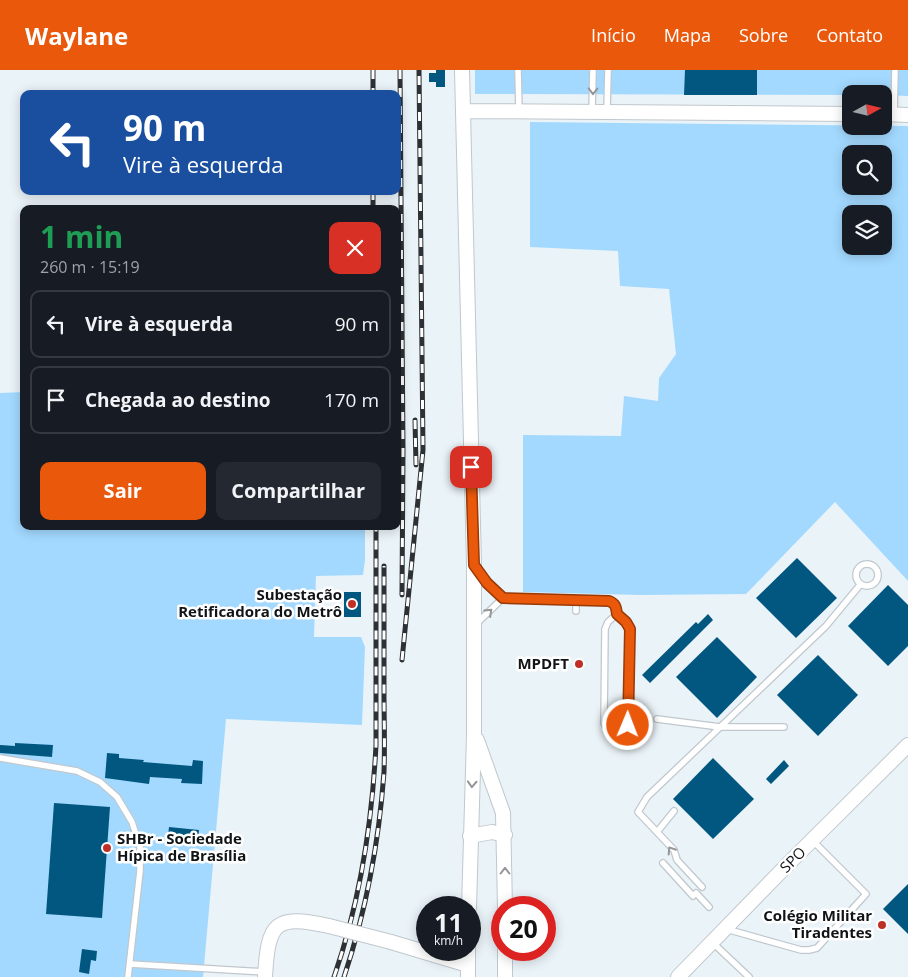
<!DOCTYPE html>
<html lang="pt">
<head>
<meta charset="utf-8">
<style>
  :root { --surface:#171b24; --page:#242831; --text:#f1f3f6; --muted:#9ea1a6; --line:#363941; --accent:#ea580c }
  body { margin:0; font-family:"Open Sans",sans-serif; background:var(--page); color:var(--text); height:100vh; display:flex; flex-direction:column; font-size:19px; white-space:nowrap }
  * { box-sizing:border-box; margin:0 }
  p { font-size:16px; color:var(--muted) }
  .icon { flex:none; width:28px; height:28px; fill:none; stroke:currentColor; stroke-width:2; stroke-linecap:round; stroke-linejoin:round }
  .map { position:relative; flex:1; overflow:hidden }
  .drawer { position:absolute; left:20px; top:135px; width:381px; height:325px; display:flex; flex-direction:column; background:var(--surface); border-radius:10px; box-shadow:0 2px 12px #0003 }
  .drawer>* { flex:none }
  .hud { position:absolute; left:20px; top:20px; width:381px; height:105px; border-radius:10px; box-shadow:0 2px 12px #0003; background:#1a4fa0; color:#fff; overflow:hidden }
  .needle { width:32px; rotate:82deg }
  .fabs { position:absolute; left:842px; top:15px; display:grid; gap:10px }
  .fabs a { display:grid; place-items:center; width:50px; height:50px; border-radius:10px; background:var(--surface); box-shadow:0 2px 12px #0003; font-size:25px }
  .speed { position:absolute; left:416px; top:826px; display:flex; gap:10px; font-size:25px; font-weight:700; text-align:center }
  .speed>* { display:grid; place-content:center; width:65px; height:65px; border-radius:50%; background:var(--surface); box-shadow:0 2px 12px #0003; line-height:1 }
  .speed small { font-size:12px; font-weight:400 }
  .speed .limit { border:8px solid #d22; background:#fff; color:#111 }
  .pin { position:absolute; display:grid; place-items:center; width:42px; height:42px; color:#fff; margin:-21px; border-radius:10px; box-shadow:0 2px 8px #0006 }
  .me { position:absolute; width:55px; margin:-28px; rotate:1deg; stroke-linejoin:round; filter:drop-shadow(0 0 4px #0008) }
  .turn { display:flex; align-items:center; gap:18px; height:105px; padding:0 20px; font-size:22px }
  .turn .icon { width:65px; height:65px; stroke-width:2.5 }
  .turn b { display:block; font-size:35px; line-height:42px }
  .round { display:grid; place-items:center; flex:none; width:52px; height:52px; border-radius:10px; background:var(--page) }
  .head { display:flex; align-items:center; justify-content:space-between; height:85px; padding:0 20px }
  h1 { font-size:30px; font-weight:700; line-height:38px; color:#1e9e55 }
  .action { display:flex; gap:10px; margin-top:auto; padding:10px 20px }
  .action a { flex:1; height:58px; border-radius:10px; background:var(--accent); color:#fff; font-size:20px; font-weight:700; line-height:58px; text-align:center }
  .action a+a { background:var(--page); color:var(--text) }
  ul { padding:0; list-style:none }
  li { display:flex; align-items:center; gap:15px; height:68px; margin:0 10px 8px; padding:0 10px; border:2px solid var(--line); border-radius:10px }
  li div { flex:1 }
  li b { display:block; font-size:19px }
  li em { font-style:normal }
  header { display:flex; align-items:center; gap:30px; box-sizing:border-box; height:70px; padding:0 25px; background:var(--accent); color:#fff }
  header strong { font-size:24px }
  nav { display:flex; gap:28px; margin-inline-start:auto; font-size:18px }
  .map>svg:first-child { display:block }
</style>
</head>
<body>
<header>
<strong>Waylane</strong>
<nav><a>Início</a><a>Mapa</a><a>Sobre</a><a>Contato</a></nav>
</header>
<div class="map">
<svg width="908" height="907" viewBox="0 0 908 907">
  <rect width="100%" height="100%" fill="#eaf3f8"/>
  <!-- green -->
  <path fill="#a3d9ff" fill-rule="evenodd" d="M475,0H908V26L884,25V24H851V25L475,24Z
    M530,52L908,56V511L835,432L746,524L640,525L523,522V365L621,366L624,326L658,331L659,308L676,284L669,219L620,216L618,181L530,177ZM851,84H884V116H851ZM851,144H884V176H851Z
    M24,322V456H365V490L363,505L316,506L314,567H361L365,577L362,655L226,649L203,907H0V323Z"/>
  <!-- building -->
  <path fill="#025780" d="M436,0H445V17H436V12H429V3H436Z
    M685,0H757V25H684Z
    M797,488L837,528L796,568L756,528Z
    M888,515L908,535V576L888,596L848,556Z
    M344,522H361V547H344Z
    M708,544L713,550L650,613L642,605L696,552L698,554Z
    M717,567L757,607L717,648L676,607Z
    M818,585L858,625L818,666L777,625Z
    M15,673L53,675L52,687L0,683V675L15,676Z
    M107,683L119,684V688L144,690L143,692L192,696L193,690L203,691L202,714L181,713L182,709L150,707L149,714L105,708Z
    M713,688L754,729L713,769L673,729Z
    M784,690L789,696L771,714L766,709Z
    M54,733L110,737L102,848L46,844Z
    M169,757L199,760L198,769L168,766Z
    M908,814V864L883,839Z
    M82,879L97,881L96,891L91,890L89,904L79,902Z"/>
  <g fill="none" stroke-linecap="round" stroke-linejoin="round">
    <defs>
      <path id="service" d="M518,0L519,41
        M592,41L593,0
        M607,41L608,0
        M894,44L895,0
        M856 505a11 11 0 1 1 22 0a11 11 0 1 1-22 0Z
        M477,499L487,513L503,528L609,531C616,534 616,537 617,544
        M576,541V530
        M617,544L627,552L630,559L628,655L625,659H608L604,653L605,559L608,552Z
        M476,554L503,528
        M657,649L720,657H784
        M0,688L77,701L100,712L117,727L132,752L140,777V801L128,907
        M657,762L674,741
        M663,793L693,826
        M702,817L677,790L674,780L638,742L647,727L826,556L860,515
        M696,823L709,837
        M726,859L801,880H809L817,878L866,824L812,770
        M713,873L749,907
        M130,894L265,902"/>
      <path id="tertiary" d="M462,0L474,495V665L469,838
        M463,41L851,44
        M884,44L908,45
        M477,670L503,743L505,838
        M470,766L492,762L505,765
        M391,872L468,895
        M505,880V907
        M265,907C268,852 275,844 329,856
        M468,907V880
        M678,907L793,789L908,675"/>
    </defs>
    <!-- service casing -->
    <use href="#service" stroke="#c0c8cd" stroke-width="8"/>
    <!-- tertiary casing -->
    <use href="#tertiary" stroke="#c0c8cd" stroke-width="16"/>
    <!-- service -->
    <use href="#service" stroke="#fff" stroke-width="5.5"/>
    <!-- tertiary -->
    <use href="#tertiary" stroke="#fff" stroke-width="14"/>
    <defs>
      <path id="rail" d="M373,0V24
        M400,0L403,380L402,525
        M373,121V139
        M415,350L416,395
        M402,590L423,380L419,0
        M334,907C360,832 372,754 376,675V456
        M344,907C366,841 379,772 384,702C385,675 384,649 384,622C384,580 384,538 384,496"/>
    </defs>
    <!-- rail casing -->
    <use href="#rail" stroke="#2d3134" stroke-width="5"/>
    <!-- rail -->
    <use href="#rail" stroke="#fff" stroke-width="3" stroke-dasharray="9" stroke-linecap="butt"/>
    <defs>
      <path id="tertiary-bridge" d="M329,856L391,872"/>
    </defs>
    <!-- tertiary-bridge casing -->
    <use href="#tertiary-bridge" stroke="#c0c8cd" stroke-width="16" stroke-linecap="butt"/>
    <!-- tertiary-bridge -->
    <use href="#tertiary-bridge" stroke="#fff" stroke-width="14"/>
  </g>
  <!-- one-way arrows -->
  <defs><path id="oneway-chevron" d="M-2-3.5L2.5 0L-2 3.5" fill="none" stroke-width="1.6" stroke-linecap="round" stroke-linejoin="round" transform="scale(1.25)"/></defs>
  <g stroke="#949596">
    <use href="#oneway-chevron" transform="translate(593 21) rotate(91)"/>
    <use href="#oneway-chevron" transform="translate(489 542) rotate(-43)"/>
    <use href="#oneway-chevron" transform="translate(472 714) rotate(93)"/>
    <use href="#oneway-chevron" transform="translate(671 780) rotate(-123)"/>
    <use href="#oneway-chevron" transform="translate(505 801) rotate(-90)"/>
  </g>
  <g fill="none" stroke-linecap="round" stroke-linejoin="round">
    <defs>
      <path id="route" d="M471,397L474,495L487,513L503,528L609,531C616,534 616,537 617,544L626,552L630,559L628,655"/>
    </defs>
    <!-- route casing -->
    <use href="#route" stroke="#983908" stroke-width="12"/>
    <!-- route -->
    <use href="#route" stroke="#ea580c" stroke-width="9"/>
  </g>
  <!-- markers -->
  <g fill="#be3025" stroke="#fff" stroke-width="2">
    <circle cx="352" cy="534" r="5"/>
    <circle cx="579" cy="594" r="5"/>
    <circle cx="107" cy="778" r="5"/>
    <circle cx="882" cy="855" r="5"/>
  </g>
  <g text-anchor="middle" stroke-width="5" stroke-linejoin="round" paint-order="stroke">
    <!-- poi labels -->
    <g font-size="15" font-weight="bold" fill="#111416" stroke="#fff" text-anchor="end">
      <text x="342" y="530">Subestação<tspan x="342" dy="17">Retificadora do Metrô</tspan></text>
      <text x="569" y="599">MPDFT</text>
      <text x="117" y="774" text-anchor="start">SHBr - Sociedade<tspan x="117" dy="17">Hípica de Brasília</tspan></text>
      <text x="872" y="851">Colégio Militar<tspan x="872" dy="17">Tiradentes</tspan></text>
    </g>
    <!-- street labels -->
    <g font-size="15" fill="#111416" stroke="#fff">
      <text transform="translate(793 790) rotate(-45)" y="5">SPO</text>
    </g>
  </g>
</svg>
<div class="fabs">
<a><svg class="needle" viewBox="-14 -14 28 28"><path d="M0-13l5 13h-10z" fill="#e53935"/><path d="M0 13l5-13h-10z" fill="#9ea1a6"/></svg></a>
<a><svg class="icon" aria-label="search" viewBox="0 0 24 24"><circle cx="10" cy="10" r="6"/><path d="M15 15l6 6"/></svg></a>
<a><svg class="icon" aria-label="layers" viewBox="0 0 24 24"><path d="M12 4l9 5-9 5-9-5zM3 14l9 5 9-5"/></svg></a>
</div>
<div class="speed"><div>11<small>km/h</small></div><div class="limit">20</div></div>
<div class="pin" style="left:471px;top:397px;background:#d93025"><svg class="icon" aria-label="arrive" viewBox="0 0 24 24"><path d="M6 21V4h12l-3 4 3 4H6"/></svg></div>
<svg class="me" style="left:628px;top:655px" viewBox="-20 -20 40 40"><circle r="17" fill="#ea580c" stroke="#fff" stroke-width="3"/><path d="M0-11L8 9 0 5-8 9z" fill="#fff"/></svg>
<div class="hud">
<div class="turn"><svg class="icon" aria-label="left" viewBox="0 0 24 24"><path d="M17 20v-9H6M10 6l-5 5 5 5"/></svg><div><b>90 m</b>Vire à esquerda</div></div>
</div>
<section class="drawer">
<div class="head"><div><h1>1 min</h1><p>260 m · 15:19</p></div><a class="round" style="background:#d93025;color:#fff"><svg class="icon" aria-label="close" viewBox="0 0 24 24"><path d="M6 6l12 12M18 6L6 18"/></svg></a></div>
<ul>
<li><svg class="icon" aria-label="left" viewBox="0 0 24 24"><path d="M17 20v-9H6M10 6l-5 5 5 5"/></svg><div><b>Vire à esquerda</b></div><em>90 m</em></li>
<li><svg class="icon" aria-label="arrive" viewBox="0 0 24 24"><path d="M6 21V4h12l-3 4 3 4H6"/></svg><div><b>Chegada ao destino</b></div><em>170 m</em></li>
</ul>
<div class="action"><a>Sair</a><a>Compartilhar</a></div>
</section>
</div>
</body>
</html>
